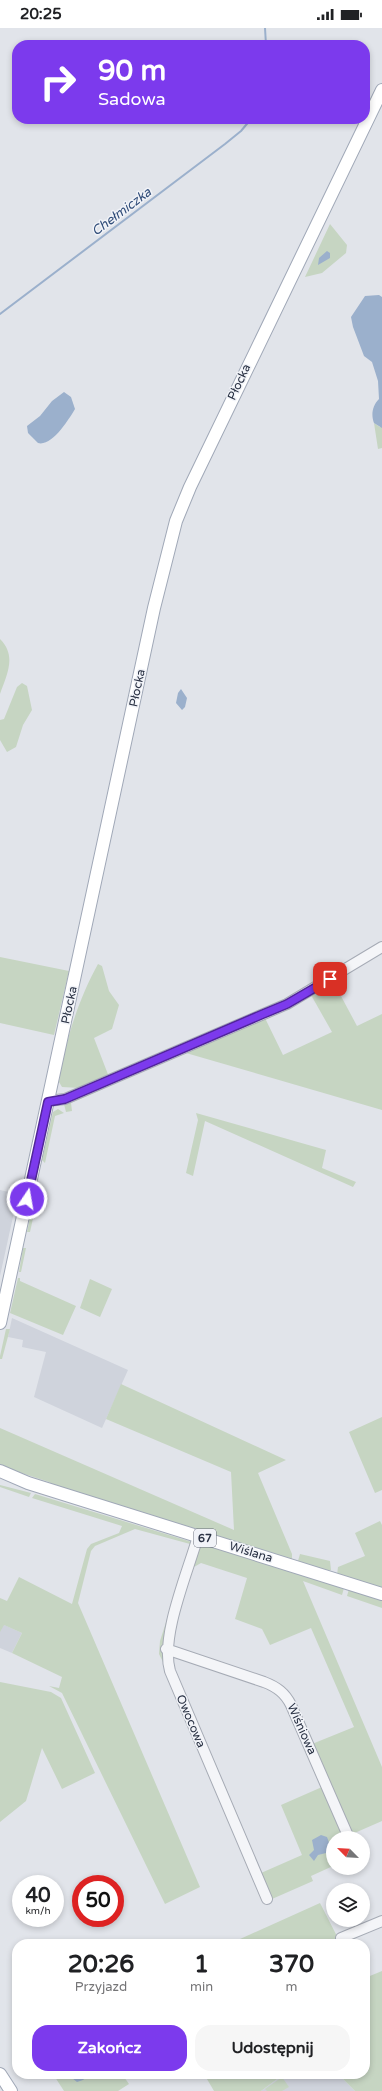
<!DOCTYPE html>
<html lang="pl">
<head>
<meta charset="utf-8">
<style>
  :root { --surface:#fff; --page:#f6f6f6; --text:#202124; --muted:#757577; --accent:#7c3aed }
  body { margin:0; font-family:"Varela Round",sans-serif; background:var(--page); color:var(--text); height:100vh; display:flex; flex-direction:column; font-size:15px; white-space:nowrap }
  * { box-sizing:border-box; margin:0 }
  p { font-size:13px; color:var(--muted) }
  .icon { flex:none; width:22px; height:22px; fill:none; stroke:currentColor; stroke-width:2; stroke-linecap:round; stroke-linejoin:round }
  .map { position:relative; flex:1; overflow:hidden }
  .drawer { position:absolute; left:12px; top:1911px; width:358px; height:140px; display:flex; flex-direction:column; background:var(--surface); border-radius:16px; box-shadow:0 2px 6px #0003 }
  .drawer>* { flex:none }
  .banner { position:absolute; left:12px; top:12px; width:358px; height:84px; border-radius:16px; box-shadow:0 2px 6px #0003; background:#7c3aed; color:#fff; overflow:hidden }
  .needle { width:26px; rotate:294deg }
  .fabs { position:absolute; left:326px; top:1803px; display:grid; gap:8px }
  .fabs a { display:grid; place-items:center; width:44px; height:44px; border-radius:50%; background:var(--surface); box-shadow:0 2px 6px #0003; font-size:20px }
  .speed { position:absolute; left:12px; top:1847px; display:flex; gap:8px; font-size:20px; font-weight:700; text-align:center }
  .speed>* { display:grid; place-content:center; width:52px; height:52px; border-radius:50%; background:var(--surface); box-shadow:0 2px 6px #0003; line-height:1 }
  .speed small { font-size:10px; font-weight:400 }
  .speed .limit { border:6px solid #d22; background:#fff; color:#111 }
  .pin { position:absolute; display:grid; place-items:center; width:34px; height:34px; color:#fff; margin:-17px; border-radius:8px; box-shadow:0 2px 6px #0006 }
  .me { position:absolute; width:44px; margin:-22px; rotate:12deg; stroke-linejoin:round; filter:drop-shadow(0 0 3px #0008) }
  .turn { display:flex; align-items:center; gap:14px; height:84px; padding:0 20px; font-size:18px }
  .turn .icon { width:52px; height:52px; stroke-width:2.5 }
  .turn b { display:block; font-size:28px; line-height:34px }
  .eta { display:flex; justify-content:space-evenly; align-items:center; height:68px; text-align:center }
  .eta b { font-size:24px; font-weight:800; line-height:28px }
  .primary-button { display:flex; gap:8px; margin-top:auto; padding:8px 20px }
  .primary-button a { flex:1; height:46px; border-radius:16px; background:var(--accent); color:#fff; font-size:16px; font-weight:800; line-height:46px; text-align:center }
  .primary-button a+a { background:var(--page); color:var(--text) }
  .status { display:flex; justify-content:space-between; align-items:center; height:28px; padding:0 20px; background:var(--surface); direction:ltr }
  .status svg { height:11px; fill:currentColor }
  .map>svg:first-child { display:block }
</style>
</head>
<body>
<div class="status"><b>20:25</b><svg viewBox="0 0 49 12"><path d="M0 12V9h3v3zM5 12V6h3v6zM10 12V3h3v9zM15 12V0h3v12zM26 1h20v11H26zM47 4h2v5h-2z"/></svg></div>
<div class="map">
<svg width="382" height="2063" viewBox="0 0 382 2063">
  <rect width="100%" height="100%" fill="#e1e4ea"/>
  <!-- built -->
  <path fill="#cfd3dc" d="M0,1162L18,1166L0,1248Z
    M12,1290L128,1342L102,1400L34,1369L46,1324L22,1319L23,1312L8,1309Z
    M0,1595L22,1605L12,1625L0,1620Z
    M284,2046H338L355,2063H261Z"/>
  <!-- green -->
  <path fill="#c6d5c2" d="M330,196L347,217L346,225L322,245L305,249Z
    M382,394V420L378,421L374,395L380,399Z
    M0,611C17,628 7,646 0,666Z
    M22,655L27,658L32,682L23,697L16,719L7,724L0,712V692L4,691L17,659Z
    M0,929L69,943L54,1007L0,995Z
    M98,936L102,938L109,963L119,977L112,1001L94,1010L109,1049L80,1060L62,1059L59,1054C64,1016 79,970 98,936Z
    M334,955L357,998L382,986V1082L186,1025L185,1023L264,988L283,1027L332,1004L311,967Z
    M101,1059L103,1061L71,1075L72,1083L66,1084L64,1076Z
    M58,1081L64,1085L55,1088L45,1135L42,1132L53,1084Z
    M196,1085L326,1122L322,1140L356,1154L353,1159L205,1093L193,1148L186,1145L198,1092Z
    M36,1162L39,1163L30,1204H27Z
    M23,1220H26L21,1244H19Z
    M18,1250H20V1253L76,1278L63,1307L10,1285Z
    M90,1251L112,1261L100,1289L80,1280Z
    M6,1301H10L2,1331H0V1328Z
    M121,1356L286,1432L258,1445L292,1526V1531L56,1459L49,1454L0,1438V1400L234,1502L231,1444L106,1391Z
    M382,1389V1462L375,1465L349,1404Z
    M0,1457L31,1465L29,1469L0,1459Z
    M35,1466L192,1514L188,1525L190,1516L135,1501L95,1518L91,1523L78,1575L200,1859L165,1876L62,1665L49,1658L59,1660L62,1649L12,1625L22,1605L4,1597L0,1604V1570L7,1573L19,1549L72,1576L87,1521L91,1516L119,1505L122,1498L32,1470Z
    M380,1493L382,1497V1561L337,1547L338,1539L365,1528L355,1505Z
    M201,1514L344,1560L342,1567L303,1553L382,1739V1793L350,1807L312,1716L354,1699L311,1600L270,1617L262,1601L235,1591L247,1550L201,1535L194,1539Z
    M300,1526L330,1533L331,1542L328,1543L298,1533Z
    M185,1535L164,1620L163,1634L159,1626L160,1613Z
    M349,1561L382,1571V1580L347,1568Z
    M0,1654L51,1664L61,1670L95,1745L62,1761L42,1720L26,1773L0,1794Z
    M322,1759L344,1810H333V1838L311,1848L313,1853L272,1871L261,1845L302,1827L281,1777Z
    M320,1875L341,1916H229Z
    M382,1943V2063H355L338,2046H365V1950Z
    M53,2046H122L129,2056L118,2063H64Z
    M204,2046H284L261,2063H214Z
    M282,2049L289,2059L282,2063H267L265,2061Z"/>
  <!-- water -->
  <path fill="#9bb0cc" d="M327,223L330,225V230L318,237L319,230Z
    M379,267L382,269V400L374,395C371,387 372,378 379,371L378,353L372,334L364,328L353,299L351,289L365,268Z
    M64,364L71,369L75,381C69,391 52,419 38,415L28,405L27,398L40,388L52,373Z
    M181,661L187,670L185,679L182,682L176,675L178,665Z
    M321,1807L327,1809L331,1820L326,1825L318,1827L314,1833L309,1827L314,1822L312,1812Z
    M67,2046H90L83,2052L77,2054Z"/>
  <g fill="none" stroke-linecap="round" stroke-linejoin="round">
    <!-- stream -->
    <path stroke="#9bb0cc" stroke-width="2" d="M265,0L266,17
      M0,286L225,116L241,103L251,91"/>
    <defs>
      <path id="minor" d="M48,1073L65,1071L287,976L382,919
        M198,1508C188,1544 160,1608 170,1643L267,1871
        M166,1621L264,1654C277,1659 285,1665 291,1677L349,1810
        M341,1910L382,1893"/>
      <path id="major" d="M0,1295L154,580L176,493L190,459L382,62
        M0,1443L28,1455L382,1566
        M0,2046L11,2063"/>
    </defs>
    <!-- minor casing -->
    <use href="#minor" stroke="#a6abb5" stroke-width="12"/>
    <!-- major casing -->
    <use href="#major" stroke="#a0a8b7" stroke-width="14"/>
    <!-- minor -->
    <use href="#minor" stroke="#f4f5f8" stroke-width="10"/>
    <!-- major -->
    <use href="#major" stroke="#fff" stroke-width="12"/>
  </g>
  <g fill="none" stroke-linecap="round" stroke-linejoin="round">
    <defs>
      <path id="route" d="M27,1171L48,1074L65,1071L263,986L287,976L330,951"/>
    </defs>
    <!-- route casing -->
    <use href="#route" stroke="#51269a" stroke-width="10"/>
    <!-- route -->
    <use href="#route" stroke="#7c3aed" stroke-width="7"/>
  </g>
  <g text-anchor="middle" stroke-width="3" stroke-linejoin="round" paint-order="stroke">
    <!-- shield labels -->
    <rect fill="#f1f3f8" stroke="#656b79" stroke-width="1" x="194" y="1501" width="22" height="18" rx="3"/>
    <g font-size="11" font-weight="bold" fill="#293143">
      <text x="205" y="1514">67</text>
    </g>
    <!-- street labels -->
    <g font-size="12" fill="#293143" stroke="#f1f3f8">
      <text transform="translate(239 354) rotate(-65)" y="4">Płocka</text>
      <text transform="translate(137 660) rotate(-78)" y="4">Płocka</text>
      <text transform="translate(69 977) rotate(-78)" y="4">Płocka</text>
      <text transform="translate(251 1524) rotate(17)" y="4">Wiślana</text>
      <text transform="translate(191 1693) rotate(67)" y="4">Owocowa</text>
      <text transform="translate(302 1701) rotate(66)" y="4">Wiśniowa</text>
    </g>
    <!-- water labels -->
    <g font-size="13" font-style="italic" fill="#314d79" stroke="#f1f3f8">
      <text transform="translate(121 183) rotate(-37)" y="5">Chełmiczka</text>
    </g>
  </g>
</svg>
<div class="fabs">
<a><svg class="needle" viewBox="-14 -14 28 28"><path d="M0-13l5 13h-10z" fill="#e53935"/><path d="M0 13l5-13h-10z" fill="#757577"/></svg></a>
<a><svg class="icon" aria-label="layers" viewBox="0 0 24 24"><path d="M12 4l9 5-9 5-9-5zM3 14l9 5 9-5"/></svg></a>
</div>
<div class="speed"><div>40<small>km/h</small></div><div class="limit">50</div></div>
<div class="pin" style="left:330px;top:951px;background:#d93025"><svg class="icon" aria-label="arrive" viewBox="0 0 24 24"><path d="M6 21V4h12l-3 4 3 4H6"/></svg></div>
<svg class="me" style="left:27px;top:1171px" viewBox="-20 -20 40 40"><circle r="17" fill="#7c3aed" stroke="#fff" stroke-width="3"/><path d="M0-11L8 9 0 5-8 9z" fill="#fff"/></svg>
<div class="banner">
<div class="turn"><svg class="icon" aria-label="right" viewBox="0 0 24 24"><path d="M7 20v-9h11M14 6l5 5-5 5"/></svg><div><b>90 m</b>Sadowa</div></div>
</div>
<section class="drawer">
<div class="eta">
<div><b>20:26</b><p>Przyjazd</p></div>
<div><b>1</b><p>min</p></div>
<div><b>370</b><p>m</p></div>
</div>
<div class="primary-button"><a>Zakończ</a><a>Udostępnij</a></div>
</section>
</div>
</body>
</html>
